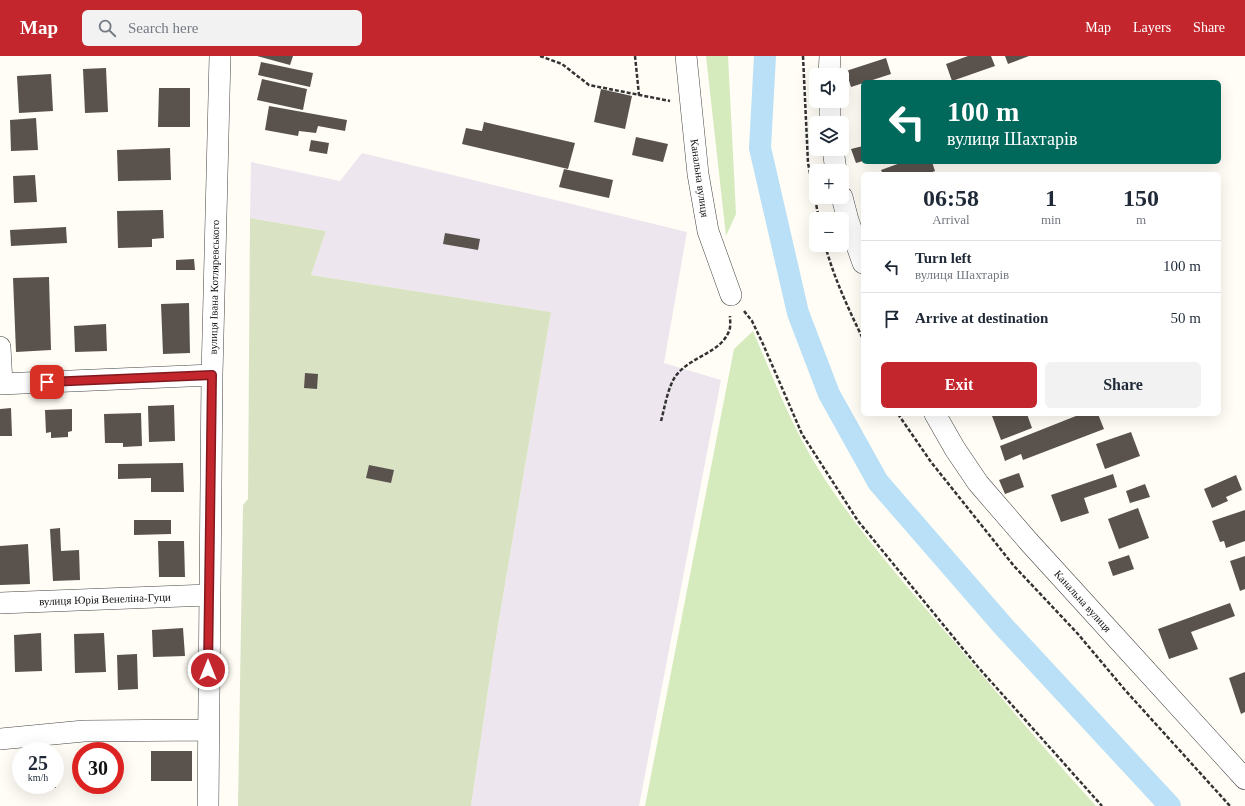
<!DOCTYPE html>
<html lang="en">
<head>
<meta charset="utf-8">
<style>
  :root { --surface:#fff; --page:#f2f2f3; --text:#1f2937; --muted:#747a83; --line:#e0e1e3; --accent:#c4262e }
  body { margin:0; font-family:"Times New Roman",serif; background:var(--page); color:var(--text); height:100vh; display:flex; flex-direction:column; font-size:15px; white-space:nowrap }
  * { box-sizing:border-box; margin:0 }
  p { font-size:13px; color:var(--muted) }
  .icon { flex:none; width:22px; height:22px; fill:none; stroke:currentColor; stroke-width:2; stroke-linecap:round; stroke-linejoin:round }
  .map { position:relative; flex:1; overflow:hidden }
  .details { position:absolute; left:861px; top:116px; width:360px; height:244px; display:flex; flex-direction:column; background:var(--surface); border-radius:6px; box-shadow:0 4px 16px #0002 }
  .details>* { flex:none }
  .hud { position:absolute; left:861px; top:24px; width:360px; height:84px; border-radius:6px; box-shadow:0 4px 16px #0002; background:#00695c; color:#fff; overflow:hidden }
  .buttons { position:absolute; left:809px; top:12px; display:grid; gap:8px }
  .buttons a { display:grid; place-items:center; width:40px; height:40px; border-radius:6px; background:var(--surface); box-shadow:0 4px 16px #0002; font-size:20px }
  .speed { position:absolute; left:12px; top:686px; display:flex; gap:8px; font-size:20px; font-weight:700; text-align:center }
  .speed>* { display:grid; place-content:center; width:52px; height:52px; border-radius:50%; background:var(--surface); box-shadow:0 4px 16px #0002; line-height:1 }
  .speed small { font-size:10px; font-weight:400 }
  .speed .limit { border:6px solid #d22; background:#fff; color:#111 }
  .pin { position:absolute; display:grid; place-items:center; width:34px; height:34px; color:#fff; margin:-17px; border-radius:8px; box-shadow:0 2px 6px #0006 }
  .me { position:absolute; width:44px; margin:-22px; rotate:0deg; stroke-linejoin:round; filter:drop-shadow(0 0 3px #0008) }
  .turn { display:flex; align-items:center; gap:14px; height:84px; padding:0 20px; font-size:18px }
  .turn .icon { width:52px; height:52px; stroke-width:2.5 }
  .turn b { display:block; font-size:28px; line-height:34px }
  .eta { display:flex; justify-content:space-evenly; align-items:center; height:68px; text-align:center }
  .eta b { font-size:24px; font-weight:700; line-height:28px }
  .button { display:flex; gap:8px; margin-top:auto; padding:8px 20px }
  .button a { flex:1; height:46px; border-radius:6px; background:var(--accent); color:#fff; font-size:16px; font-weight:700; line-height:46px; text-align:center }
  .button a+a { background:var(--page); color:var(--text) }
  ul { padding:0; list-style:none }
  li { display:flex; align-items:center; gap:12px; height:52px; padding:0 20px; border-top:1px solid var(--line) }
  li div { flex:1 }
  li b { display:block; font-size:15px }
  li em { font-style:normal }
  header { display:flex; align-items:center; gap:24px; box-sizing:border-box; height:56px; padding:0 20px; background:var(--accent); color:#fff }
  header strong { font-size:19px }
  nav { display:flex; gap:22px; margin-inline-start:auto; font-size:14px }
  .search { width:280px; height:36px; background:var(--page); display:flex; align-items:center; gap:10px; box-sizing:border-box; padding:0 14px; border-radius:6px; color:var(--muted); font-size:15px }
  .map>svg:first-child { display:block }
</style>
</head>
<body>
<header>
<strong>Map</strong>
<div class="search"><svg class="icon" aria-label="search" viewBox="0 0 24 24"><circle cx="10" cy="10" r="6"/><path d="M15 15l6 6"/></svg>Search here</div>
<nav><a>Map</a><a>Layers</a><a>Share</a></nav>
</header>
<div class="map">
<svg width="1245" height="750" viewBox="0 0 1245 750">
  <rect width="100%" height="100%" fill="#fffdf5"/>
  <!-- industrial -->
  <path fill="#eee6ef" d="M362,97L687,176L664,307L721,324L639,750H471L494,594L551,256L311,219L326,175L250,162L251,106L340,125Z"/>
  <!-- green -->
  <path fill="#d5ebbd" d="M706,0H728L736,158L726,180Z
    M753,275C773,322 792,371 819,414C857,474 904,527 950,581C998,638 1046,695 1096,750H645L734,293Z"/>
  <!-- cemetery -->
  <path fill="#d9e3c4" d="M250,162L326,175L311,219L551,256L494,594L471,750H238L243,449L248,443Z"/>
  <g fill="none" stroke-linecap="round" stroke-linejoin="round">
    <!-- canal -->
    <path stroke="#b9e0f7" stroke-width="22" d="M765,0L760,92L798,257L829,338L878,426L1004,571L1170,750"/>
  </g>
  <!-- building -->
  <path fill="#5a524d" d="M257,0H293L290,9Z
    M968,0H991L995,10L952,25L946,8Z
    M1005,0H1029L1008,8Z
    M886,2L891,18L851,31L846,15Z
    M261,6L313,17L310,31L258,19Z
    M106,12L108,56L85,57L83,13Z
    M51,18L53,55L19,57L17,20Z
    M262,23L307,33L303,54L257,44Z
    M159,32H190V71H158Z
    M601,33L632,40L625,73L594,66Z
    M269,50L347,64L345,75L318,70L316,77L299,75L298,80L265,74Z
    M36,62L38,94L11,95L10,64Z
    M484,66L575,87L568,113L462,88L466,72L482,75Z
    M636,81L668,88L663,106L632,99Z
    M311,84L329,87L327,98L309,95Z
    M863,90V105L856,107L851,93Z
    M170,92L171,124L118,125L117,94Z
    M903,106H932L935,115L927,118H883L881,114Z
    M564,113L613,124L609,142L559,131Z
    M35,119L37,146L14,147L13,120Z
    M163,154L164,182L152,183V191L118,192L117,155Z
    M66,171L67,187L11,190L10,174Z
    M445,177L480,183L478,194L443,188Z
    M194,203L195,214H176V204Z
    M49,221L51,294L16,296L13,222Z
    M189,247L190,297L163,298L161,248Z
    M106,268L107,295L75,296L74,270Z
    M305,317L318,318L317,333L304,332Z
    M174,349L175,385L149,386L148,350Z
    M11,352L12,380H0V353Z
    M72,353V375L68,376V381L51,382V376L46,377L45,354Z
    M141,357L142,390L123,391V387H105L104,358Z
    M996,358H1027L1032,372L1001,384L992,360Z
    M1081,358H1098L1104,373L1023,404L1021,398L1005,405L1000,390Z
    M1131,376L1140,400L1105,413L1096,388Z
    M183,407L184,436H151V422L118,423V408Z
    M369,409L394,414L391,427L366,422Z
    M1019,417L1024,431L1005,438L999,424Z
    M1113,418L1117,431L1084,442L1089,457L1061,466L1051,439Z
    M1236,419L1242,434L1226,441L1228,445L1212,452L1204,433Z
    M1145,428L1150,441L1130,447L1126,435Z
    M1138,452L1149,482L1119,493L1108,463Z
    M1245,454V485L1226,492L1224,485L1220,486L1212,465Z
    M134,464H171V478L134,479Z
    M60,472L61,495L79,494L80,524L53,525L50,473Z
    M158,485H184L185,521H159Z
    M28,488L30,528L0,529V490Z
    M1129,499L1134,513L1113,520L1108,506Z
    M1245,500V533L1240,535L1230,505Z
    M1230,547L1235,560L1191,576L1198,593L1169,603L1158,573Z
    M183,572L185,600L153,601L152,574Z
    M41,577L42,615L15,616L14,579Z
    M104,577L106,616L75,617L74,578Z
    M137,598L138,633L118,634L117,599Z
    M1245,616V656L1241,658L1229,622Z
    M151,695H192V725H151Z
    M26,729H56V732L26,733Z"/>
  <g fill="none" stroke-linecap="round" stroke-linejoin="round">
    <defs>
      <path id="street" d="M686,0L698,118L708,175L731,239
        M829,19L830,0
        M830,45V67
        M833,93L836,115
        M842,141L848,164L863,207
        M0,291L2,328
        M0,328L212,319
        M935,358L955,393L978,427L1029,486L1245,723
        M0,547L209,539
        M0,683L84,675L208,674
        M208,750L212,319L220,0"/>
    </defs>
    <!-- street casing -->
    <use href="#street" stroke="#444" stroke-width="22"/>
    <!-- path -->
    <path stroke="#333" stroke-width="2.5" stroke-dasharray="4 2" stroke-linecap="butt" d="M540,0L562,8L589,29L670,45
      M635,0L639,39
      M803,0L808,107L819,163
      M825,189C834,222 848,252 863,283
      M744,255L752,265L763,288L802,378L858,465L978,611L1102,750
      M898,358L931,406L1014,510L1078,578L1125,634L1230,750
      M661,365C665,351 668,327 679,316C694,300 721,296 729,275C731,271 730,264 730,260"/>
    <!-- street -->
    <use href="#street" stroke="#fff" stroke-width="21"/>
  </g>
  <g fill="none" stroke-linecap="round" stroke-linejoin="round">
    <defs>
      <path id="route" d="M47,326L212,319L208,614"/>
    </defs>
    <!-- route casing -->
    <use href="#route" stroke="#7f191e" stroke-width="10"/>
    <!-- route -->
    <use href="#route" stroke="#c4262e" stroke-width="7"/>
  </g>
  <g text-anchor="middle" stroke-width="4" stroke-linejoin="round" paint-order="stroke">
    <!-- street labels -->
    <g font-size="11" fill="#111" stroke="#fff">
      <text transform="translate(700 122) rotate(82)" y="4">Канальна вулиця</text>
      <text transform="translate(214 231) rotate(-89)" y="4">вулиця Івана Котляревського</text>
      <text transform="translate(105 543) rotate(-2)" y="4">вулиця Юрія Венеліна-Гуци</text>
      <text transform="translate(1083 545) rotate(48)" y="4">Канальна вулиця</text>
    </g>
  </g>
</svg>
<div class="buttons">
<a><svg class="icon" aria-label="sound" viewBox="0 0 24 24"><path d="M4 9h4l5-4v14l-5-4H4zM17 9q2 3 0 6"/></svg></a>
<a><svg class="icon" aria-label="layers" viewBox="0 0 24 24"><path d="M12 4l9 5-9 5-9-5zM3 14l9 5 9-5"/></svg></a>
<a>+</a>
<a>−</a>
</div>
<div class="speed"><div>25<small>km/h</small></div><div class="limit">30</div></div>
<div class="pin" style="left:47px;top:326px;background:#d93025"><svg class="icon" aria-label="arrive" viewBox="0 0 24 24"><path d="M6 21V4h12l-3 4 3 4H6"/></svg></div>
<svg class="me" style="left:208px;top:614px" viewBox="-20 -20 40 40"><circle r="17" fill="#c4262e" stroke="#fff" stroke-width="3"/><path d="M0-11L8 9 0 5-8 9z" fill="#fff"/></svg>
<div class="hud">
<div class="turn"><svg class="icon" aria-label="left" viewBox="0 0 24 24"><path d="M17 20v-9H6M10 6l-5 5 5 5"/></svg><div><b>100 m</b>вулиця Шахтарів</div></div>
</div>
<section class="details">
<div class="eta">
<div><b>06:58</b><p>Arrival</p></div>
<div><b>1</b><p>min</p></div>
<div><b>150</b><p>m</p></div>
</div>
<ul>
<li><svg class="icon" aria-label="left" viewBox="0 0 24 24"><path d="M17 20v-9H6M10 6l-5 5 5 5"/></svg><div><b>Turn left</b><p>вулиця Шахтарів</p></div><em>100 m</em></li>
<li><svg class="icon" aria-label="arrive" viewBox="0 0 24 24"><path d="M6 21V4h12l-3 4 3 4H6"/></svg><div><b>Arrive at destination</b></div><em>50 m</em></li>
</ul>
<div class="button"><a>Exit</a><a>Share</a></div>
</section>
</div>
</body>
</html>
